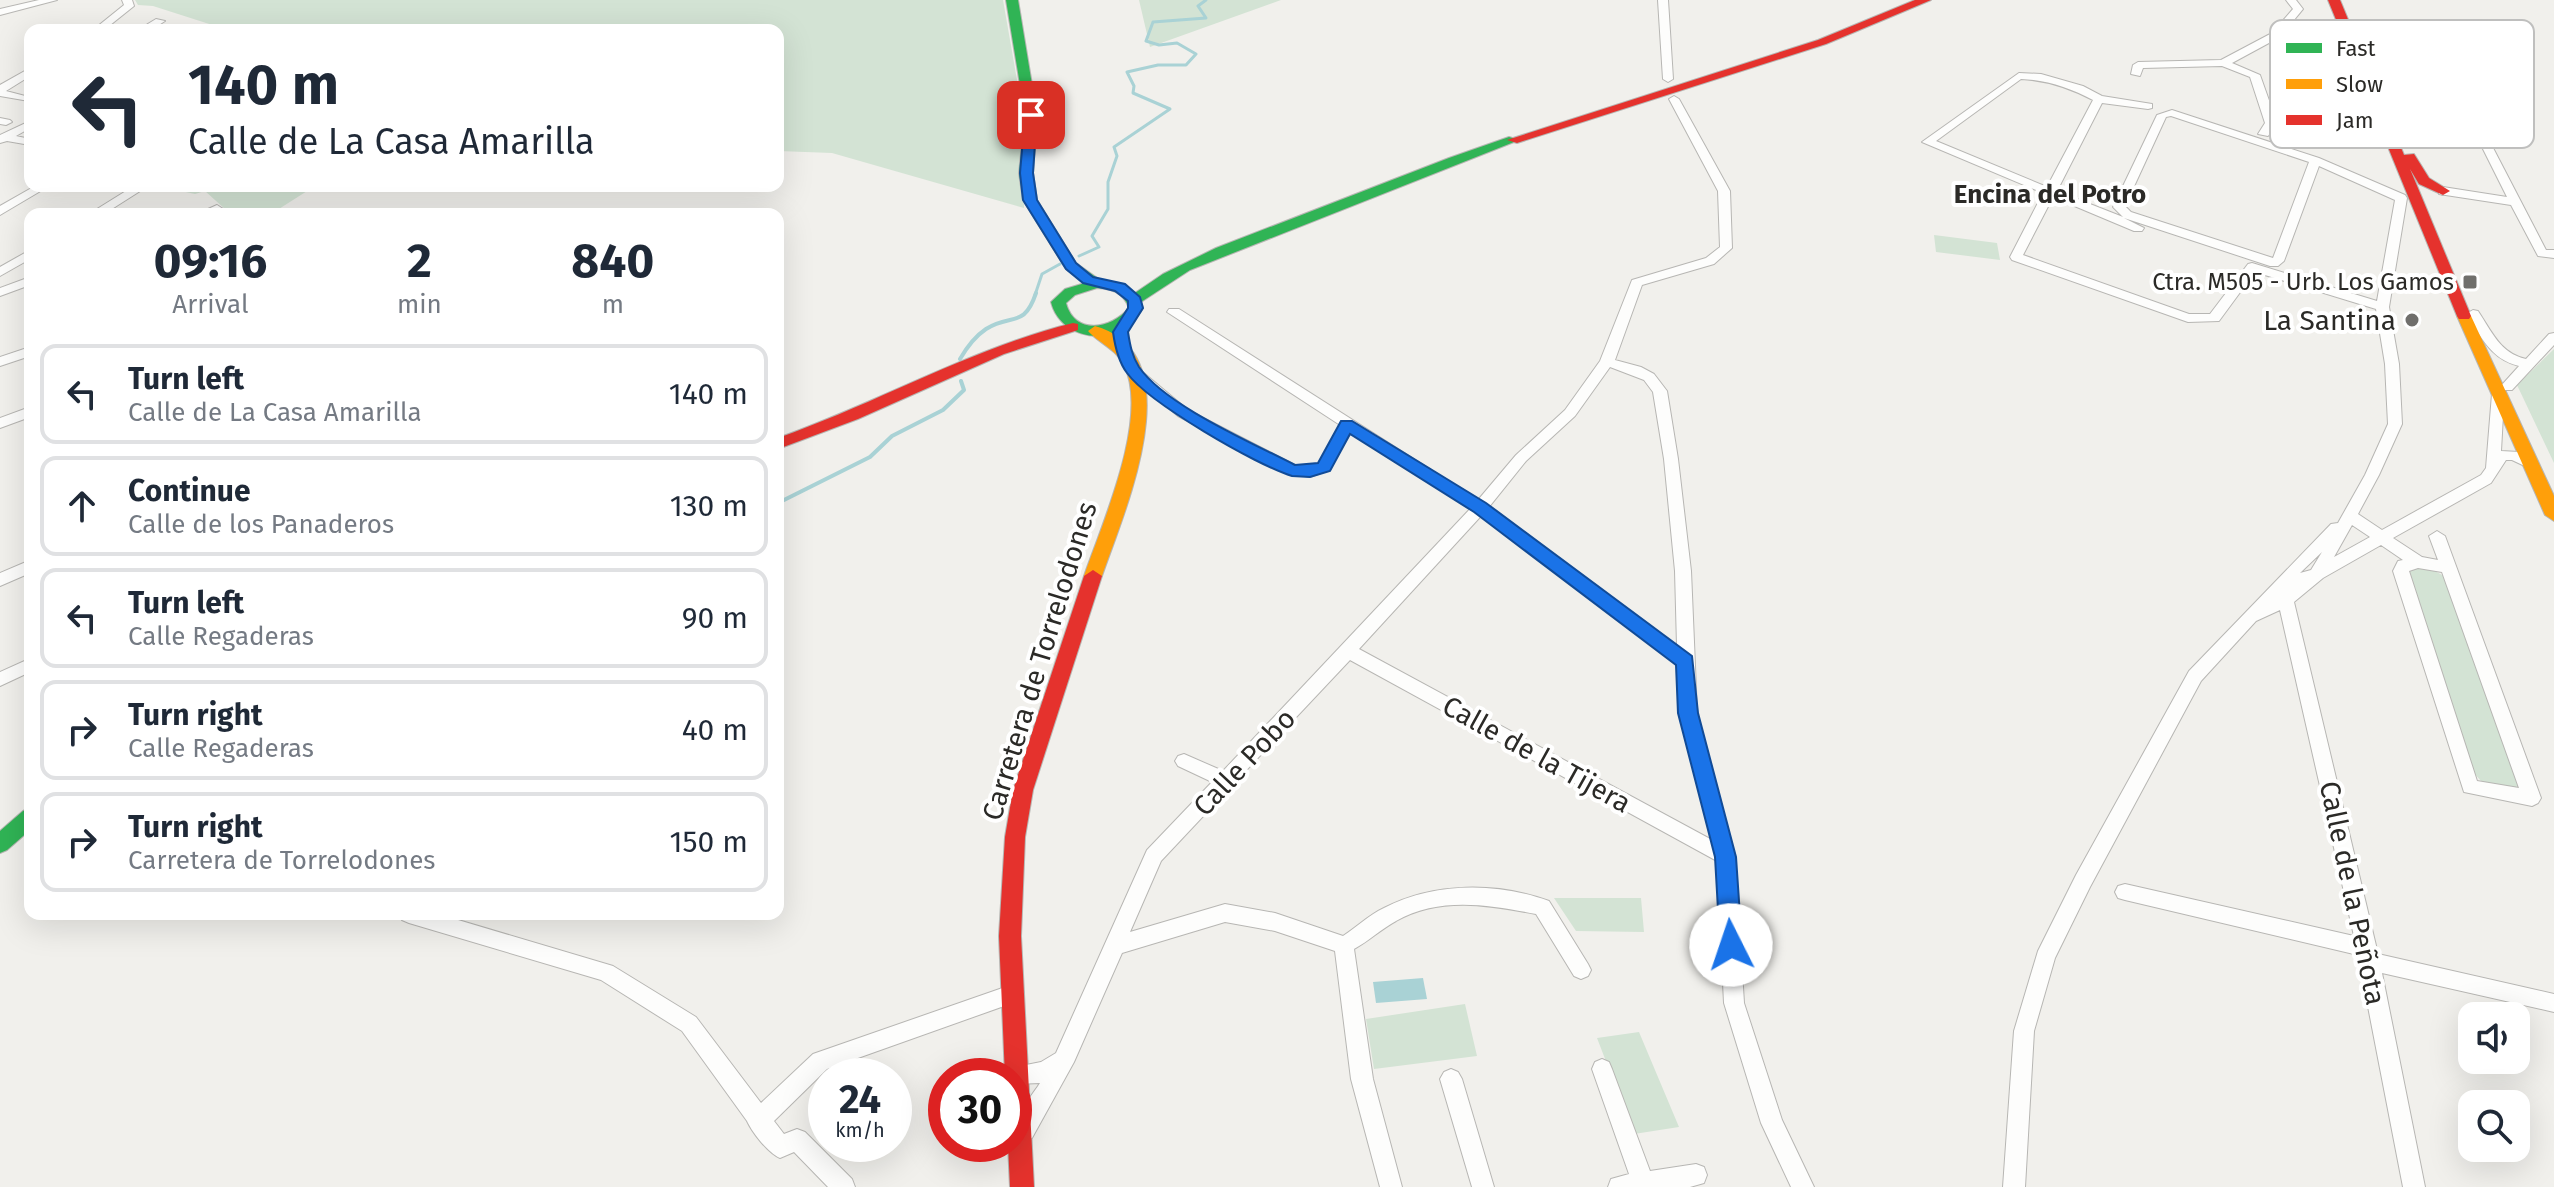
<!DOCTYPE html>
<html lang="en">
<head>
<meta charset="utf-8">
<style>
  :root { --surface:#fff; --page:#f2f2f3; --text:#1f2937; --muted:#747a83; --line:#e0e1e3 }
  body { margin:0; font-family:"Fira Sans",sans-serif; background:var(--page); color:var(--text); height:100vh; display:flex; flex-direction:column; font-size:30px; white-space:nowrap }
  * { box-sizing:border-box; margin:0 }
  p { font-size:26px; color:var(--muted) }
  .icon { flex:none; width:44px; height:44px; fill:none; stroke:currentColor; stroke-width:2; stroke-linecap:round; stroke-linejoin:round }
  .map { position:relative; flex:1; overflow:hidden }
  .side { position:absolute; left:24px; top:208px; width:760px; height:712px; display:flex; flex-direction:column; background:var(--surface); border-radius:16px; box-shadow:0 8px 32px #0002 }
  .side>* { flex:none }
  .hud { position:absolute; left:24px; top:24px; width:760px; height:168px; border-radius:16px; box-shadow:0 8px 32px #0002; background:#fff; color:var(--text); overflow:hidden }
  .tools { position:absolute; left:2458px; top:1002px; display:grid; gap:16px }
  .tools a { display:grid; place-items:center; width:72px; height:72px; border-radius:16px; background:var(--surface); box-shadow:0 8px 32px #0002; font-size:40px }
  .speed { position:absolute; left:808px; top:1058px; display:flex; gap:16px; font-size:40px; font-weight:700; text-align:center }
  .speed>* { display:grid; place-content:center; width:104px; height:104px; border-radius:50%; background:var(--surface); box-shadow:0 8px 32px #0002; line-height:1 }
  .speed small { font-size:20px; font-weight:400 }
  .speed .limit { border:12px solid #d22; background:#fff; color:#111 }
  .pin { position:absolute; display:grid; place-items:center; width:68px; height:68px; color:#fff; margin:-34px; border-radius:16px; box-shadow:0 4px 12px #0006 }
  .me { position:absolute; width:88px; margin:-44px; rotate:356deg; stroke-linejoin:round; filter:drop-shadow(0 0 6px #0008) }
  .turn { display:flex; align-items:center; gap:28px; height:168px; padding:0 32px; font-size:36px }
  .turn .icon { width:104px; height:104px; stroke-width:2.5 }
  .turn b { display:block; font-size:56px; line-height:68px }
  .eta { display:flex; justify-content:space-evenly; align-items:center; height:136px; text-align:center }
  .eta b { font-size:48px; font-weight:700; line-height:56px }
  ul { padding:0; list-style:none }
  li { display:flex; align-items:center; gap:24px; height:100px; margin:0 16px 12px; padding:0 16px; border:4px solid var(--line); border-radius:16px }
  li div { flex:1 }
  li b { display:block; font-size:30px }
  li em { font-style:normal }
  .map>svg:first-child { display:block }
</style>
</head>
<body>
<div class="map">
<svg width="2554" height="1187" viewBox="0 0 2554 1187">
  <rect width="100%" height="100%" fill="#f1f0ec"/>
  <!-- green -->
  <path fill="#d3e3d4" d="M135,0H1003L1024,120V208L832,153L778,151V30H228L153,6L138,5Z
    M1139,0H1281L1150,47Z
    M158,186H315L271,214H215L225,209L205,191L195,194Z
    M1934,235L1997,243L2000,260L1936,252Z
    M2554,349V463L2517,385Z
    M2412,567L2431,569L2444,576L2518,784L2516,788L2482,782L2472,771L2409,570Z
    M1554,898H1641L1644,932L1576,931Z
    M1465,1004L1477,1056L1374,1069L1366,1019Z
    M1639,1032L1679,1127L1634,1134L1597,1038Z"/>
  <!-- water -->
  <path fill="#a9d2d5" d="M1423,978L1427,999L1376,1003L1373,982Z"/>
  <g fill="none" stroke-linecap="round" stroke-linejoin="round">
    <!-- stream-far1 -->
    <path stroke="#a9d2d5" stroke-width="3" d="M1079,256L1099,247L1092,236L1108,209V182L1117,156L1114,147L1170,109L1133,93L1134,86L1127,72L1158,65H1186L1196,54L1177,43L1159,45L1146,41L1153,22L1206,18L1198,6L1206,0
      M1035,295L1042,274L1060,264"/>
    <!-- stream -->
    <path stroke="#a9d2d5" stroke-width="4" d="M960,359C967,347 974,337 986,329C1011,313 1024,329 1036,293
      M778,503L870,457L892,436L943,410L964,390L961,381"/>
    <defs>
      <path id="street" d="M39,0H57L0,15V9Z
        M122,0H132L134,6L104,30H93L124,5Z
        M1658,0H1668L1673,79L1668,82L1663,79Z
        M2286,0H2296L2303,9L2280,37L2232,63L2260,75L2277,123L2268,136L2258,134L2265,123L2250,77L2222,66L2143,68L2140,76L2131,74L2133,65L2138,62L2221,60L2272,33L2293,9Z
        M156,19L165,21L151,30H138Z
        M30,68V76L6,91L29,97V101L0,96V85Z
        M2019,73L2041,74L2083,86L2102,96L2152,104V108L2148,109L2102,103L2057,191L2123,217L2113,207L2157,115L2172,110L2319,158L2405,195L2407,198L2389,307L2399,364L2402,424L2379,475L2358,514L2382,530L2481,475L2486,468L2492,394L2497,393L2504,397L2501,451L2519,452L2536,463L2529,468L2512,460H2506L2491,483L2393,538L2422,557L2438,560L2429,536L2437,531L2445,536L2541,798L2538,803L2532,806L2464,792L2393,571L2398,561L2403,560L2381,545L2323,578L2294,602L2378,954L2554,994V1012L2382,973L2425,1187H2403L2358,955L2125,900L2118,898L2115,892L2118,886L2125,884L2354,936L2280,610L2256,621L2201,681L2090,887L2055,958L2034,1031L2025,1187H2003L2014,1031L2038,951L2076,875L2189,671L2331,524L2338,523L2365,475L2388,424L2385,364L2376,309L2255,272L2219,321L2188,322L2012,260L2010,257L2043,193L1922,142ZM2021,79C2047,80 2070,88 2093,100L2047,187L1936,141ZM2171,116L2309,162L2273,258L2131,212L2125,206L2166,117ZM2319,166L2395,200L2377,301L2252,263L2248,264L2210,314H2189L2023,255L2053,197L2134,231H2142L2144,228L2124,218L2270,266H2278L2284,261ZM2352,525L2370,537L2334,557ZM2322,552L2311,570L2300,573ZM2418,568L2442,572L2519,788L2477,781L2409,571Z
        M2417,94L2477,117L2546,250H2554V258L2538,256L2511,205L2439,194V188L2443,187L2507,197L2469,121L2413,99L2412,97Z
        M1674,96L1679,99L1730,191L1732,248L1714,264L1642,285L1615,360L1641,367L1654,374L1667,391L1678,459L1691,571L1697,713L1735,857L1744,1003L1782,1120L1814,1187H1791L1761,1123L1724,1003L1717,861L1350,660L1161,861L1130,932L1225,904L1275,913L1343,936C1357,927 1369,915 1384,908C1434,882 1497,882 1549,901L1588,964L1591,970L1588,976L1581,979L1574,976L1536,914C1489,905 1440,896 1396,921C1381,929 1369,941 1354,949L1373,1079L1402,1187H1380L1351,1079L1335,951L1275,931L1225,922L1122,953L1074,1062L1032,1138L1024,1141L1016,1138C1010,1121 1031,1097 1040,1083L1014,1084V1076L1007,1075L1011,1068L1041,1062L1056,1053L1147,850L1212,782L1178,766L1175,761L1178,756L1184,754L1223,771L1470,509L1351,432L1329,470L1310,477L1287,473L1178,416L1127,372L1134,368L1139,369L1188,410L1295,465L1309,467L1319,464L1340,425L1167,312L1169,309H1179L1478,500L1516,455L1565,410L1600,361L1632,280L1706,258L1720,247L1718,191L1669,99ZM1610,367L1644,380L1653,392L1664,459L1675,571L1677,646L1489,507L1526,461L1575,416ZM1481,516L1678,664L1679,713L1712,840L1359,649Z
        M0,118L10,120L12,122L6,125L0,124Z
        M30,121V128L16,136L30,139V145L7,141L0,143V135Z
        M35,186H49L0,215V206Z
        M134,186H148L104,214H89Z
        M217,205L223,209L221,212L197,214Z
        M30,250V259L0,276V267Z
        M30,277V285L0,296V288Z
        M2473,310L2478,311C2492,332 2500,353 2526,359L2549,334L2554,333V345L2512,390H2502L2500,387L2519,366C2490,359 2482,337 2466,314Z
        M30,347V356L0,366V357Z
        M30,407V417L0,428V418Z
        M26,562L30,564V573L0,586V573Z
        M29,659L30,672L0,686V672Z
        M399,914H438L613,966L696,1017L761,1103L813,1054L1014,984L1021,986L1024,993L1021,1000L827,1069L774,1121L784,1134L797,1129L805,1132L852,1179L855,1187H828L794,1152L780,1158C768,1153 752,1132 747,1121L682,1031L601,980L409,923L402,920Z
        M1602,1059L1609,1062L1612,1069L1650,1171L1696,1164L1704,1167L1707,1175L1704,1183L1690,1187H1608L1611,1179L1629,1174L1592,1069L1595,1062Z
        M1451,1069L1458,1072L1462,1079L1494,1187H1472L1440,1079L1444,1072Z"/>
      <path id="fast" d="M1006,0H1018L1037,115L1033,173L1037,200L1076,263L1100,280L1121,284L1135,293L1163,274L1216,248L1449,158L1509,137L1519,140L1190,270L1141,302L1143,308C1138,315 1133,323 1126,328C1098,345 1059,334 1051,302L1065,289L1085,283L1066,269L1023,200L1019,173L1025,115ZM1097,288C1112,289 1123,292 1129,308C1111,329 1075,336 1066,303L1075,295Z
        M30,808V830L7,850L0,853V831L23,811Z"/>
      <path id="slow" d="M2464,312L2471,316L2554,496V521L2545,515L2457,316Z
        M1095,326C1195,355 1123,514 1102,576L1093,582L1084,576C1102,524 1150,417 1124,365C1116,349 1099,343 1088,331Z"/>
      <path id="jam" d="M1915,0H1931L1826,44L1517,143L1507,140L1818,40Z
        M2328,0H2340L2404,155L2414,154L2429,178L2450,191L2443,195L2419,184L2410,169L2471,316L2469,319H2459L2457,316Z
        M1073,323L1078,324V330L1004,354L858,419L778,449V438C878,403 970,349 1073,323Z
        M1093,570L1102,576L1033,790L1025,837L1021,936L1034,1187H1010L1008,1144H1014V1076H1005L999,936L1005,837L1013,790L1084,576Z"/>
    </defs>
    <!-- street casing -->
    <use href="#street" stroke="#b7b6b3" stroke-width="2"/>
    <!-- fast casing -->
    <use href="#fast" stroke="#b7b6b3" stroke-width="2"/>
    <!-- slow casing -->
    <use href="#slow" stroke="#b7b6b3" stroke-width="2"/>
    <!-- jam casing -->
    <use href="#jam" stroke="#b7b6b3" stroke-width="2"/>
    <!-- street -->
    <use href="#street" fill="#fdfdfc" fill-rule="evenodd"/>
    <!-- fast -->
    <use href="#fast" fill="#30b455" fill-rule="evenodd"/>
    <!-- slow -->
    <use href="#slow" fill="#ff9f0a" fill-rule="evenodd"/>
    <!-- jam -->
    <use href="#jam" fill="#e5322d" fill-rule="evenodd"/>
  </g>
  <!-- route -->
  <path fill="#1a73e8" stroke="#114b97" stroke-width="2" d="M1031,112L1037,115L1033,173L1037,200L1076,263L1093,277L1125,284L1140,297L1143,308L1128,332C1130,345 1132,356 1139,367C1166,406 1253,443 1295,465L1318,463L1341,421H1352L1486,503L1692,656L1698,713L1736,857L1742,945L1739,952L1731,955L1723,952L1720,945L1715,857L1678,713L1676,665L1474,512L1350,434L1330,471L1310,477L1292,476C1256,465 1149,403 1127,373C1118,361 1115,347 1113,332L1128,308V301L1115,291L1083,283L1066,269L1023,200L1020,173L1025,115Z"/>
  <!-- markers -->
  <g fill="#706f6c" stroke="#fff" stroke-width="3">
    <rect x="2462" y="274" width="16" height="16" rx="4"/>
    <circle cx="2412" cy="320" r="8"/>
  </g>
  <g text-anchor="middle" stroke-width="8" stroke-linejoin="round" paint-order="stroke">
    <!-- far-poi labels -->
    <g font-size="24" fill="#2b2a27" stroke="#fff" text-anchor="end">
      <text x="2454" y="290">Ctra. M505 - Urb. Los Gamos</text>
    </g>
    <!-- far-quarter labels -->
    <g font-size="26" font-weight="bold" fill="#2b2a27" stroke="#fff">
      <text x="2050" y="203">Encina del Potro</text>
    </g>
    <!-- poi labels -->
    <g font-size="28" fill="#2b2a27" stroke="#fff" text-anchor="end">
      <text x="2396" y="330">La Santina</text>
    </g>
    <!-- street labels -->
    <g font-size="28" fill="#2b2a27" stroke="#fff">
      <text transform="translate(1039 661) rotate(-73)" y="10">Carretera de Torrelodones</text>
      <text transform="translate(1537 754) rotate(29)" y="10">Calle de la Tijera</text>
      <text transform="translate(1244 762) rotate(-47)" y="10">Calle Pobo</text>
      <text transform="translate(2353 893) rotate(78)" y="10">Calle de la Peñota</text>
    </g>
  </g>
  <!-- legend -->
  <rect x="2270" y="20" width="264" height="128" rx="12" fill="#fff" stroke="#bfbfbe" stroke-width="2"/>
  <rect x="2286" y="43" width="36" height="10" fill="#30b455"/>
  <rect x="2286" y="79" width="36" height="10" fill="#ff9f0a"/>
  <rect x="2286" y="115" width="36" height="10" fill="#e5322d"/>
  <g font-size="22" fill="#2b2a27">
    <text x="2336" y="56">Fast</text>
    <text x="2336" y="92">Slow</text>
    <text x="2336" y="128">Jam</text>
  </g>
</svg>
<div class="tools">
<a><svg class="icon" aria-label="sound" viewBox="0 0 24 24"><path d="M4 9h4l5-4v14l-5-4H4zM17 9q2 3 0 6"/></svg></a>
<a><svg class="icon" aria-label="search" viewBox="0 0 24 24"><circle cx="10" cy="10" r="6"/><path d="M15 15l6 6"/></svg></a>
</div>
<div class="speed"><div>24<small>km/h</small></div><div class="limit">30</div></div>
<div class="pin" style="left:1031px;top:115px;background:#d93025"><svg class="icon" aria-label="arrive" viewBox="0 0 24 24"><path d="M6 21V4h12l-3 4 3 4H6"/></svg></div>
<svg class="me" style="left:1731px;top:945px" viewBox="-20 -20 40 40"><circle r="19" fill="#fff"/><path d="M0-13L10 11 0 6-10 11z" fill="#1a73e8"/></svg>
<div class="hud">
<div class="turn"><svg class="icon" aria-label="left" viewBox="0 0 24 24"><path d="M17 20v-9H6M10 6l-5 5 5 5"/></svg><div><b>140 m</b>Calle de La Casa Amarilla</div></div>
</div>
<section class="side">
<div class="eta">
<div><b>09:16</b><p>Arrival</p></div>
<div><b>2</b><p>min</p></div>
<div><b>840</b><p>m</p></div>
</div>
<ul>
<li><svg class="icon" aria-label="left" viewBox="0 0 24 24"><path d="M17 20v-9H6M10 6l-5 5 5 5"/></svg><div><b>Turn left</b><p>Calle de La Casa Amarilla</p></div><em>140 m</em></li>
<li><svg class="icon" aria-label="ahead" viewBox="0 0 24 24"><path d="M12 20V5M6 11l6-6 6 6"/></svg><div><b>Continue</b><p>Calle de los Panaderos</p></div><em>130 m</em></li>
<li><svg class="icon" aria-label="left" viewBox="0 0 24 24"><path d="M17 20v-9H6M10 6l-5 5 5 5"/></svg><div><b>Turn left</b><p>Calle Regaderas</p></div><em>90 m</em></li>
<li><svg class="icon" aria-label="right" viewBox="0 0 24 24"><path d="M7 20v-9h11M14 6l5 5-5 5"/></svg><div><b>Turn right</b><p>Calle Regaderas</p></div><em>40 m</em></li>
<li><svg class="icon" aria-label="right" viewBox="0 0 24 24"><path d="M7 20v-9h11M14 6l5 5-5 5"/></svg><div><b>Turn right</b><p>Carretera de Torrelodones</p></div><em>150 m</em></li>
</ul>
</section>
</div>
</body>
</html>
